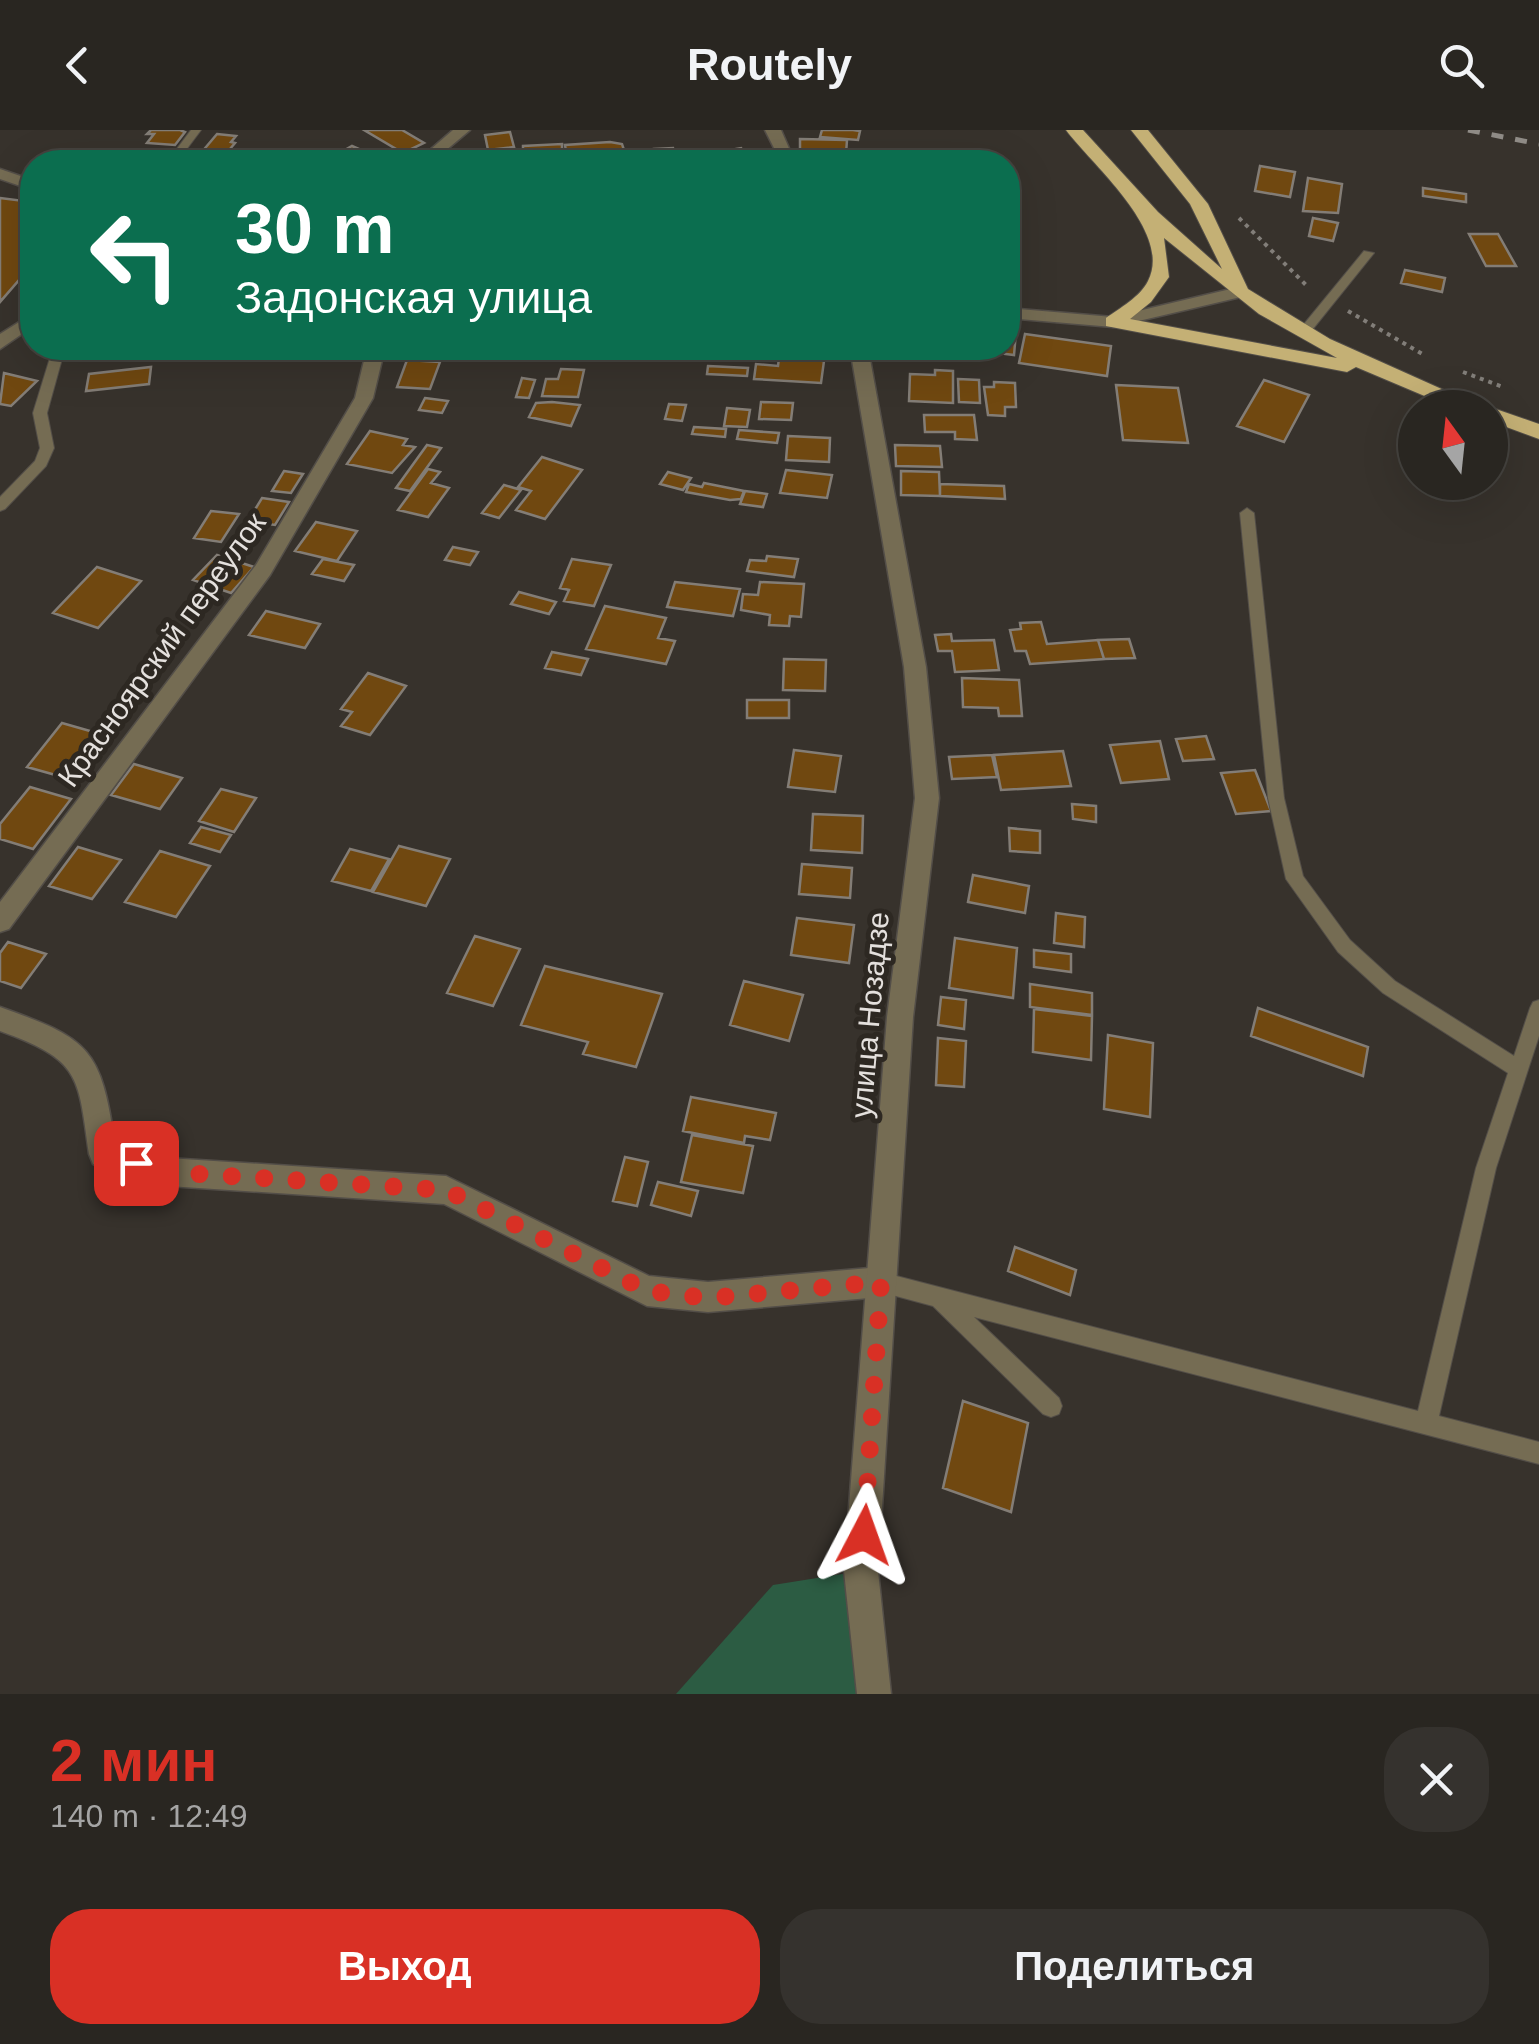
<!DOCTYPE html>
<html lang="ru">
<head>
<meta charset="utf-8">
<style>
  :root { --surface:#292621; --page:#35322e; --text:#f1f3f6; --muted:#a5a5a5; --line:#45433f; --accent:#d93025 }
  body { margin:0; font-family:Arial,sans-serif; background:var(--page); color:var(--text); height:100vh; display:flex; flex-direction:column; font-size:38px; white-space:nowrap }
  * { box-sizing:border-box; margin:0 }
  p { font-size:32px; color:var(--muted) }
  .icon { flex:none; width:55px; height:55px; fill:none; stroke:currentColor; stroke-width:2; stroke-linecap:round; stroke-linejoin:round }
  .map { position:relative; height:1564px; overflow:hidden }
  .drawer { display:flex; flex-direction:column; background:var(--surface); flex:1 }
  .drawer>* { flex:none }
  .hud { position:absolute; left:20px; top:20px; width:1000px; height:210px; border-radius:40px; box-shadow:0 10px 40px #0002,0 0 0 2px var(--line); background:#0b6e4f; color:#fff; overflow:hidden }
  .needle { width:65px; rotate:345deg }
  .buttons { position:absolute; left:1398px; top:260px; display:grid; gap:20px }
  .buttons a { display:grid; place-items:center; width:110px; height:110px; border-radius:50%; background:var(--surface); box-shadow:0 10px 40px #0002,0 0 0 2px var(--line); font-size:50px }
  .pin { position:absolute; display:grid; place-items:center; width:85px; height:85px; color:#fff; margin:-42px; border-radius:20px; box-shadow:0 5px 15px #0006 }
  .me { position:absolute; width:110px; margin:-55px; rotate:4deg; stroke-linejoin:round; filter:drop-shadow(0 0 8px #0008) }
  .turn { display:flex; align-items:center; gap:35px; height:210px; padding:0 50px; font-size:45px }
  .turn .icon { width:130px; height:130px; stroke-width:2.5 }
  .turn b { display:block; font-size:70px; line-height:85px }
  .round { display:grid; place-items:center; flex:none; width:105px; height:105px; border-radius:40px; background:var(--page) }
  .head { display:flex; align-items:center; justify-content:space-between; height:170px; padding:0 50px }
  h1 { font-size:60px; font-weight:700; line-height:75px; color:var(--accent) }
  .cta { display:flex; gap:20px; margin-top:auto; padding:20px 50px }
  .cta a { flex:1; height:115px; border-radius:40px; background:var(--accent); color:#fff; font-size:40px; font-weight:700; line-height:115px; text-align:center }
  .cta a+a { background:var(--page); color:var(--text) }
  header { display:flex; justify-content:space-between; align-items:center; height:130px; padding:0 50px; background:var(--surface); font-size:45px; font-weight:700 }
  .map>svg:first-child { display:block }
</style>
</head>
<body>
<header><svg class="icon" aria-label="back" viewBox="0 0 24 24"><path d="M15 5l-7 7 7 7"/></svg>Routely<svg class="icon" aria-label="search" viewBox="0 0 24 24"><circle cx="10" cy="10" r="6"/><path d="M15 15l6 6"/></svg></header>
<div class="map">
<svg width="1539" height="1564" viewBox="0 0 1539 1564">
  <rect width="100%" height="100%" fill="#37322c"/>
  <!-- green -->
  <path fill="#2c5c43" d="M861,1441L874,1564H676L773,1455Z"/>
  <!-- building -->
  <path fill="#704810" stroke="#837d76" stroke-width="2.5" d="M151,0H180L185,2L175,15L147,13L154,4H147Z
    M364,0H402L424,13L403,23Z
    M822,0H853L860,1L858,10L820,7Z
    M510,2L514,17L488,20L485,5Z
    M217,4L236,6L231,12L235,13L225,25L201,23Z
    M800,9L847,10L846,24L800,23Z
    M610,12L622,14L625,23L635,27L626,32H575L567,28L565,15Z
    M562,14V19L523,25V16Z
    M352,16L377,27L368,32H324Z
    M673,18L676,32H656L654,19Z
    M741,18L747,27L718,32L713,23Z
    M1260,36L1295,42L1290,67L1255,61Z
    M1308,48L1342,54L1338,83L1303,81Z
    M1423,58L1466,64V72L1423,66Z
    M0,68L32,72V135L0,172Z
    M1313,88L1338,93L1333,111L1309,106Z
    M1469,104H1498L1516,136H1486Z
    M1405,140L1445,148L1442,162L1401,153Z
    M1008,201L1016,202L1014,225L990,222L991,218H1008Z
    M1025,204L1111,216L1107,246L1019,233Z
    M405,218H442L439,229L402,228Z
    M779,228L824,231L821,253L754,249L756,234L778,236Z
    M407,230L440,232L430,259L397,257Z
    M708,236L748,238L747,246L707,244Z
    M151,237L149,254L86,261L89,244Z
    M561,239L584,240L578,267L542,266L546,249H558Z
    M935,240L953,241V273L909,271L910,244L935,245Z
    M4,243L37,251L11,276L0,274Z
    M522,248L535,250L529,268L516,267Z
    M958,249L979,250L980,273L959,272Z
    M1264,250L1309,265L1284,312L1237,296Z
    M994,252L1015,253L1016,277H1005V286L988,285L984,257H994Z
    M1116,255L1178,258L1188,313L1123,310Z
    M425,268L448,271L442,283L419,280Z
    M552,272L580,275L571,296L529,287L536,273Z
    M761,272L793,273L791,290L759,289Z
    M669,274L686,275L682,291L665,289Z
    M727,278L750,280L747,297L724,296Z
    M924,285H974L977,310L955,309V302H925Z
    M694,297L726,299L725,307L692,304Z
    M739,300L779,303L777,313L737,309Z
    M370,301L407,309L403,315L415,317L392,343L347,334Z
    M788,306L830,308L829,332L786,330Z
    M427,315L441,318L410,361L396,358Z
    M895,315L940,316L942,337L896,336Z
    M542,327L582,340L545,389L516,380L531,361L518,357Z
    M428,339L440,342L431,353L449,358L428,387L398,380Z
    M786,340L832,345L827,368L780,363Z
    M284,341L303,344L291,363L272,361Z
    M901,341L939,342L940,366L901,365Z
    M668,342L691,348L683,360L660,354Z
    M704,353L744,361L741,369L730,370L686,362L689,354L702,357Z
    M940,354L1004,356L1005,369L940,366Z
    M504,355L521,360L499,388L482,383Z
    M745,361L767,364L763,377L740,374Z
    M262,368L289,372L275,395L248,391Z
    M211,381L239,384L221,412L194,408Z
    M316,392L357,401L337,431L295,421Z
    M453,417L478,422L470,435L445,430Z
    M217,425L254,437L231,463L193,450Z
    M767,426L798,429L794,447L747,441L750,430L766,431Z
    M323,429L354,435L344,451L312,444Z
    M572,429L611,435L594,476L564,471L569,460L560,458Z
    M97,437L141,451L98,498L53,483Z
    M675,452L740,459L733,486L667,477Z
    M760,452L804,454L801,487L790,486L789,496L769,495L770,485L741,480L743,464L758,465Z
    M519,462L556,472L549,484L511,474Z
    M605,476L666,488L658,508L675,511L666,534L586,519Z
    M266,481L320,494L305,518L249,505Z
    M1041,492L1047,514L1098,510L1104,529L1030,534L1026,521H1015L1010,500L1021,499L1020,493Z
    M951,504L952,511L994,510L999,540L955,542L952,521H938L935,505Z
    M1129,509L1135,528L1104,529L1098,510Z
    M552,522L588,529L581,545L545,538Z
    M784,529L826,530L825,561L783,560Z
    M368,543L406,556L370,605L341,596L352,582L341,579Z
    M962,548L1019,550L1022,586H999L998,578L963,577Z
    M747,570H789V588H747Z
    M62,593L111,607L77,651L27,637Z
    M1206,606L1214,629L1183,631L1176,609Z
    M1160,611L1169,649L1121,653L1110,615Z
    M794,620L841,626L835,662L788,657Z
    M1063,621L1071,656L1001,660L994,625Z
    M992,625L997,647L952,649L949,627Z
    M134,634L182,648L160,679L111,665Z
    M1255,640L1271,681L1236,684L1221,643Z
    M30,657L71,669L33,719L0,709V694Z
    M221,659L256,668L234,702L199,691Z
    M1072,674L1096,676V692L1073,689Z
    M813,684L863,686L862,723L811,720Z
    M201,697L231,705L220,722L190,713Z
    M1009,698L1040,701V723L1010,721Z
    M399,716L450,729L426,776L373,762Z
    M78,717L121,730L92,769L49,756Z
    M350,719L389,729L371,761L332,751Z
    M160,721L210,736L176,787L125,772Z
    M802,734L852,738L850,768L799,764Z
    M973,745L1029,756L1025,783L968,772Z
    M1056,783L1085,787L1084,817L1054,813Z
    M797,788L854,795L849,833L791,825Z
    M475,806L520,819L493,876L447,863Z
    M955,808L1017,818L1013,868L949,858Z
    M8,812L46,824L21,858L0,851V823Z
    M1034,820L1071,824V842L1034,837Z
    M545,836L662,864L636,937L583,924L588,912L521,895Z
    M744,851L803,865L789,911L730,895Z
    M1030,854L1092,863V885L1030,877Z
    M941,867L966,870L964,899L938,895Z
    M1258,878L1368,917L1363,946L1251,906Z
    M1034,879L1092,886L1091,930L1033,922Z
    M1108,905L1153,913L1150,987L1104,979Z
    M938,908L966,911L964,957L936,955Z
    M691,967L776,983L770,1010L745,1006L744,1013L683,1001Z
    M692,1005L753,1016L743,1063L681,1052Z
    M625,1027L648,1032L637,1076L613,1071Z
    M658,1052L698,1061L691,1086L651,1075Z
    M1015,1117L1076,1140L1070,1165L1008,1141Z
    M963,1271L1028,1293L1011,1382L943,1358Z"/>
  <g fill="none" stroke-linecap="round" stroke-linejoin="round">
    <defs>
      <path id="service" d="M191,0H201L177,32H167Z
        M1364,121L1374,123L1308,205H1300V199Z
        M53,218H65L47,283L54,318L46,336L5,379L0,381V367L35,331L40,318L33,283Z
        M1247,378L1254,383L1284,668L1303,746L1350,810L1395,851L1514,926L1530,878L1533,872L1539,870V906L1496,1038L1439,1286L1539,1312V1334L974,1187L1059,1268L1062,1276L1059,1284L1051,1287L1043,1284L933,1176L881,1162L874,1159L871,1152L874,1145L881,1142L1418,1281L1476,1038L1508,943L1383,863L1338,822L1286,749L1268,668L1240,383Z"/>
      <path id="minor" d="M453,0H470L432,32H416Z
        M765,0H781L795,32H781Z
        M0,39L32,50V60L0,49Z
        M32,184V197L0,219V204Z
        M367,218H385L373,268L270,445L9,799L0,802V772L256,435L355,268Z
        M0,877C90,909 101,918 115,1014L168,1028L446,1046L649,1146L708,1152L881,1137L891,1142L896,1152L891,1162L881,1167L708,1182L647,1176L444,1074L168,1056L103,1038L93,1034L89,1024C78,944 80,930 0,901Z"/>
      <path id="tertiary" d="M1239,157L1248,162L1245,166L1113,197L1008,188V178L1113,187Z
        M850,218H868L926,537L939,668L913,887L878,1441L891,1564H857L844,1441L887,887L915,668L904,537Z"/>
      <path id="trunk" d="M1066,0H1083L1158,82L1222,139L1190,74L1131,0H1148L1208,74L1248,159L1330,209L1484,278H1453L1356,237L1347,242L1106,196V188C1120,178 1140,167 1148,151C1173,102 1093,36 1066,0ZM1164,108L1259,184L1337,228L1130,189L1151,172L1169,147Z
        M1490,277L1539,294V309L1490,291Z"/>
    </defs>
    <!-- service casing -->
    <use href="#service" stroke="#534e48" stroke-width="2"/>
    <!-- minor casing -->
    <use href="#minor" stroke="#534e48" stroke-width="3"/>
    <!-- tertiary casing -->
    <use href="#tertiary" stroke="#534e48" stroke-width="3"/>
    <!-- trunk casing -->
    <use href="#trunk" stroke="#534e48" stroke-width="2"/>
    <!-- path -->
    <path stroke="#827e79" stroke-width="4" stroke-dasharray="4 5" stroke-linecap="butt" d="M1239,88L1308,157
      M1348,181L1424,225
      M1463,242L1503,257"/>
    <!-- service -->
    <use href="#service" fill="#756c53" fill-rule="evenodd"/>
    <!-- minor -->
    <use href="#minor" fill="#756c53" fill-rule="evenodd"/>
    <!-- tertiary -->
    <use href="#tertiary" fill="#756c53" fill-rule="evenodd"/>
    <!-- trunk -->
    <use href="#trunk" fill="#c4b075" fill-rule="evenodd"/>
    <!-- rail -->
    <path stroke="#8f8b86" stroke-width="5" stroke-dasharray="12 12" stroke-linecap="butt" d="M1468,0L1539,14"/>
  </g>
  <g fill="none" stroke-linecap="round" stroke-linejoin="round">
    <!-- route -->
    <path stroke="#d93025" stroke-width="18" stroke-dasharray="0 32.4" d="M136,1033L168,1042L446,1060L648,1161L708,1168L881,1152L864,1405"/>
  </g>
  <g text-anchor="middle" stroke-width="10" stroke-linejoin="round" paint-order="stroke">
    <!-- street labels -->
    <g font-size="30" fill="#e4e0dd" stroke="#2d2822">
      <text transform="translate(162 520) rotate(-54)" y="10">Красноярский переулок</text>
      <text transform="translate(870 885) rotate(-85)" y="10">улица Нозадзе</text>
    </g>
  </g>
</svg>
<div class="buttons">
<a><svg class="needle" viewBox="-14 -14 28 28"><path d="M0-13l5 13h-10z" fill="#e53935"/><path d="M0 13l5-13h-10z" fill="#a5a5a5"/></svg></a>
</div>
<div class="pin" style="left:136px;top:1033px;background:#d93025"><svg class="icon" aria-label="arrive" viewBox="0 0 24 24"><path d="M6 21V4h12l-3 4 3 4H6"/></svg></div>
<svg class="me" style="left:864px;top:1405px" viewBox="-20 -20 40 40"><path d="M0-17L14 15 0 8-14 15z" fill="#d93025" stroke="#fff" stroke-width="4"/></svg>
<div class="hud">
<div class="turn"><svg class="icon" aria-label="left" viewBox="0 0 24 24"><path d="M17 20v-9H6M10 6l-5 5 5 5"/></svg><div><b>30 m</b>Задонская улица</div></div>
</div>
</div>
<section class="drawer">
<div class="head"><div><h1>2 мин</h1><p>140 m · 12:49</p></div><a class="round"><svg class="icon" aria-label="close" viewBox="0 0 24 24"><path d="M6 6l12 12M18 6L6 18"/></svg></a></div>
<div class="cta"><a>Выход</a><a>Поделиться</a></div>
</section>
</body>
</html>
